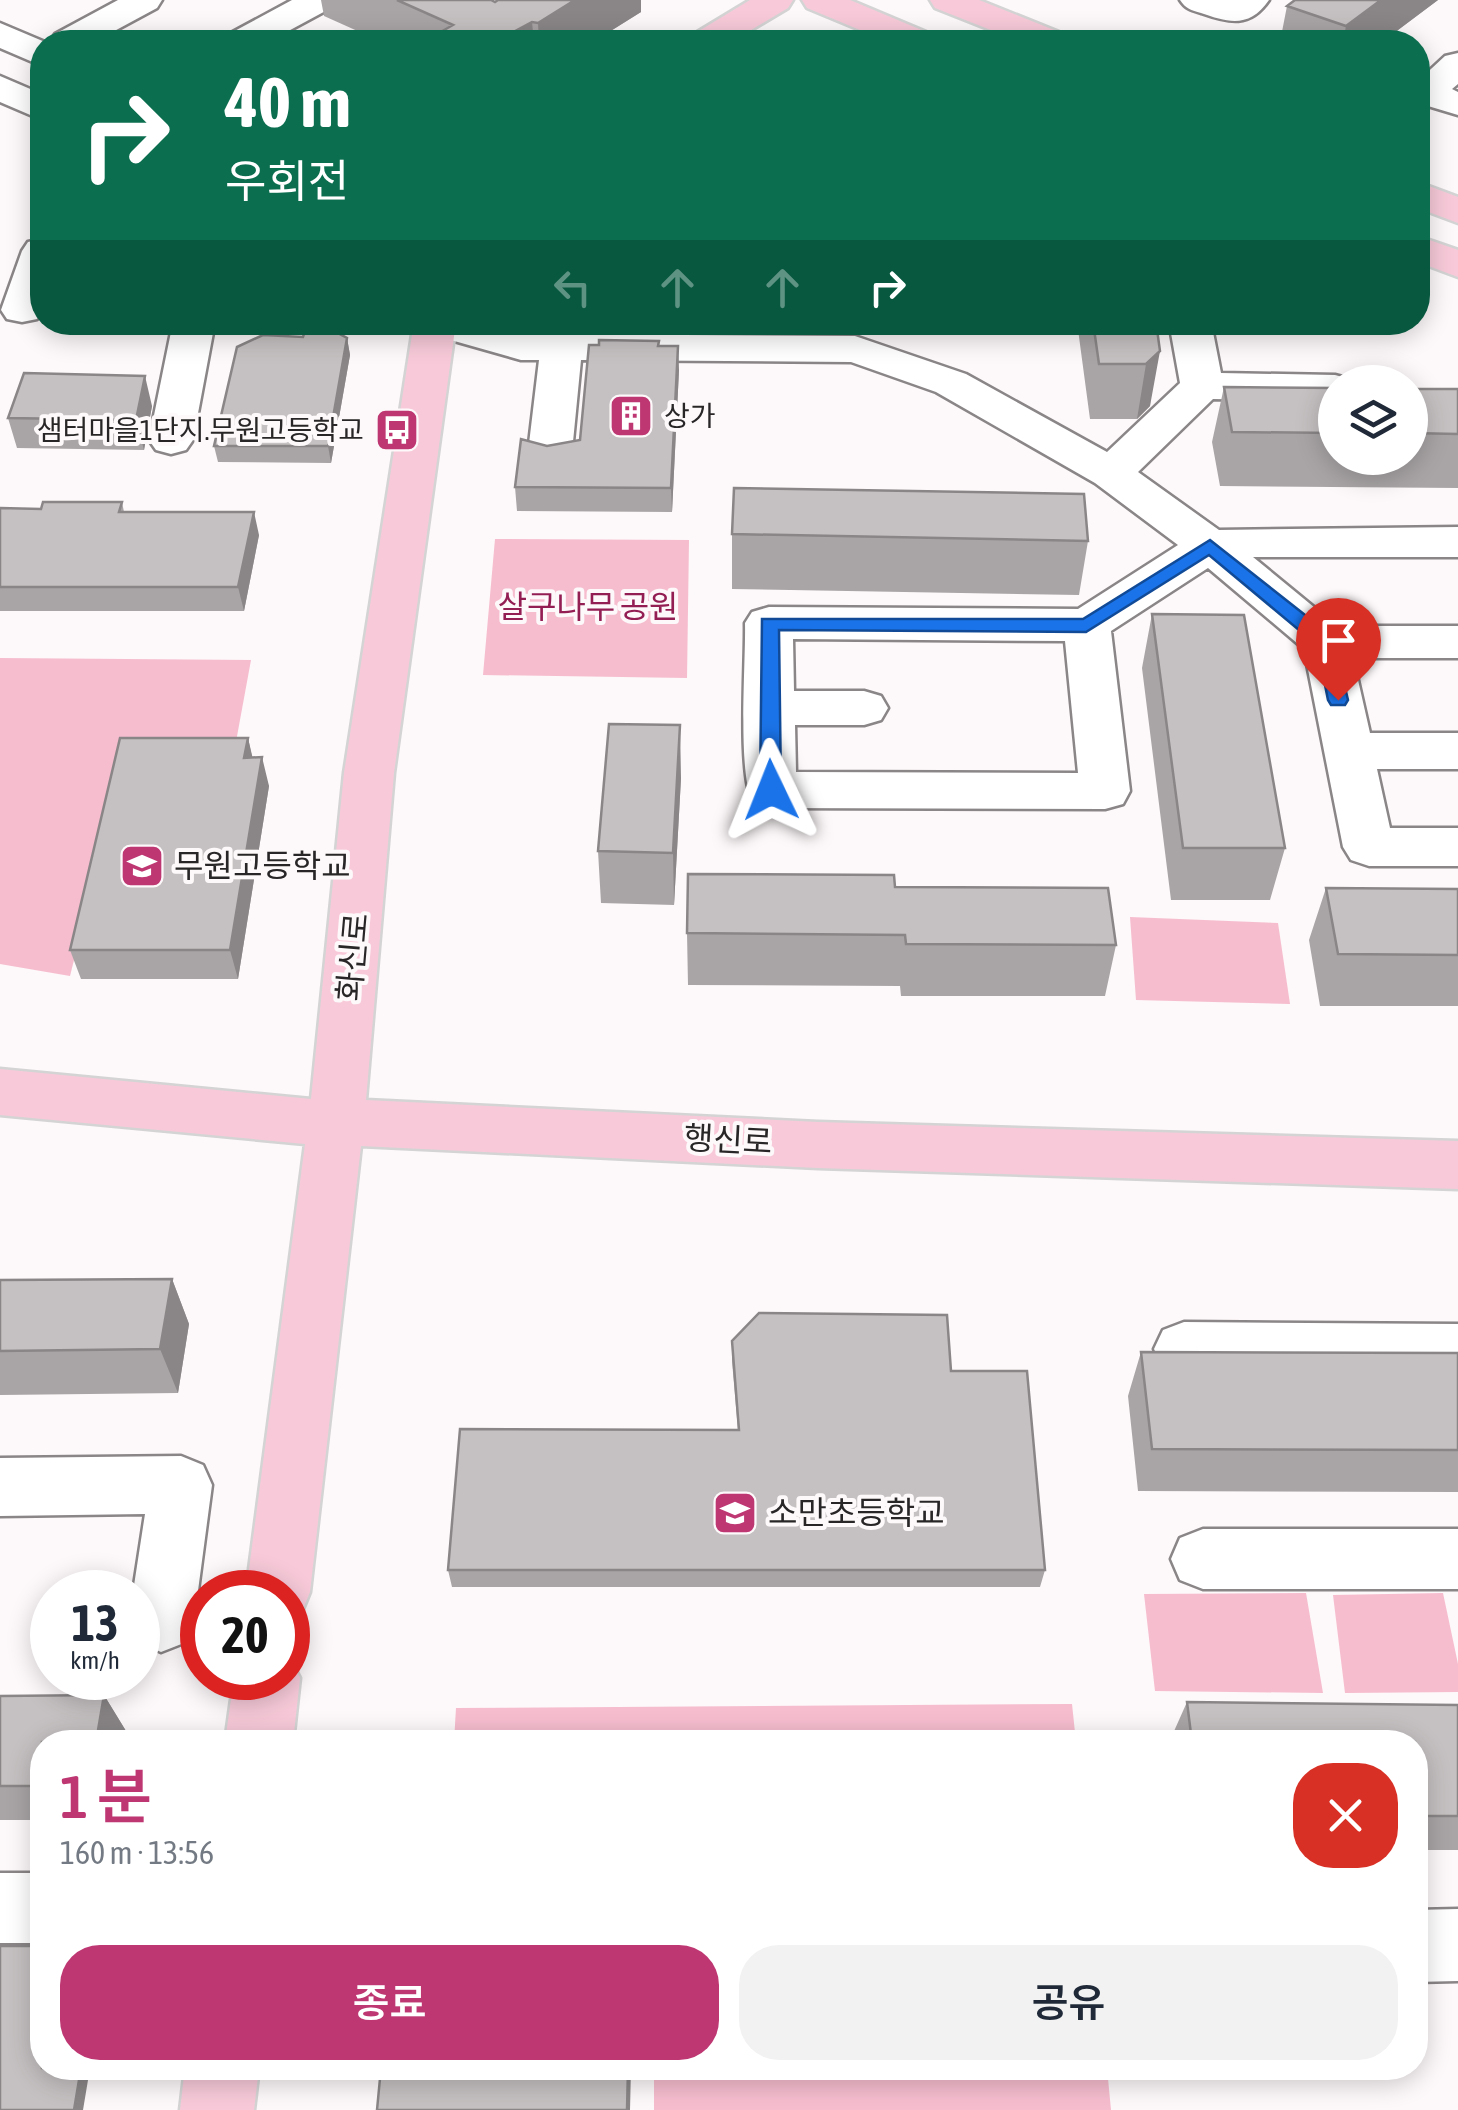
<!DOCTYPE html>
<html lang="ko">
<head>
<meta charset="utf-8">
<style>
  :root { --surface:#fff; --page:#f2f2f3; --text:#1f2937; --muted:#747a83; --accent:#be3672 }
  body { margin:0; font-family:"Asap Condensed","Noto Sans KR",sans-serif; background:var(--page); color:var(--text); height:100vh; display:flex; flex-direction:column; font-size:38px; white-space:nowrap }
  * { box-sizing:border-box; margin:0 }
  p { font-size:32px; color:var(--muted) }
  .icon { flex:none; width:55px; height:55px; fill:none; stroke:currentColor; stroke-width:2; stroke-linecap:round; stroke-linejoin:round }
  .map { position:relative; flex:1; overflow:hidden }
  .drawer { position:absolute; left:30px; top:1730px; width:1398px; height:350px; display:flex; flex-direction:column; background:var(--surface); border-radius:40px; box-shadow:0 5px 25px #0003 }
  .drawer>* { flex:none }
  .hud { position:absolute; left:30px; top:30px; width:1400px; height:305px; border-radius:40px; box-shadow:0 5px 25px #0003; background:#0b6e4f; color:#fff; overflow:hidden }
  .tools { position:absolute; left:1318px; top:365px; display:grid; gap:20px }
  .tools a { display:grid; place-items:center; width:110px; height:110px; border-radius:50%; background:var(--surface); box-shadow:0 5px 25px #0003; font-size:50px }
  .speed { position:absolute; left:30px; top:1570px; display:flex; gap:20px; font-size:50px; font-weight:700; text-align:center }
  .speed>* { display:grid; place-content:center; width:130px; height:130px; border-radius:50%; background:var(--surface); box-shadow:0 5px 25px #0003; line-height:1 }
  .speed small { font-size:25px; font-weight:400 }
  .speed .limit { border:15px solid #d22; background:#fff; color:#111 }
  .pin { position:absolute; display:grid; place-items:center; width:85px; height:85px; color:#fff; margin:-102px -42px; border-radius:50% 50% 50% 0; rotate:-45deg; box-shadow:0 0 10px #0007 }
  .pin .icon { rotate:45deg }
  .me { position:absolute; width:110px; margin:-55px; rotate:358deg; stroke-linejoin:round; filter:drop-shadow(0 0 8px #0008) }
  .turn { display:flex; align-items:center; gap:35px; height:210px; padding:0 30px; font-size:45px }
  .turn .icon { width:130px; height:130px; stroke-width:2.5 }
  .turn b { display:block; font-size:70px; line-height:85px }
  .lanes { display:flex; align-items:center; height:95px; padding:0 30px; background:#0003; justify-content:center; gap:50px; direction:ltr }
  .lanes .off { opacity:.35 }
  .round { display:grid; place-items:center; flex:none; width:105px; height:105px; border-radius:40px; background:var(--page) }
  .head { display:flex; align-items:center; justify-content:space-between; height:170px; padding:0 30px }
  h1 { font-size:60px; font-weight:600; line-height:75px; color:var(--accent) }
  .cta { display:flex; gap:20px; margin-top:auto; padding:20px 30px }
  .cta a { flex:1; height:115px; border-radius:40px; background:var(--accent); color:#fff; font-size:40px; font-weight:600; line-height:115px; text-align:center }
  .cta a+a { background:var(--page); color:var(--text) }
  .map>svg:first-child { display:block }
</style>
</head>
<body>
<div class="map">
<svg width="1458" height="2110" viewBox="0 0 1458 2110">
  <rect width="100%" height="100%" fill="#fdf8f9"/>
  <!-- green -->
  <path fill="#f6bdcf" d="M495,539L689,540L687,678L483,675Z
    M0,658L251,660L233,758L125,756L70,976L0,964Z
    M1130,917L1278,923L1290,1004L1136,1000Z
    M1306,1593L1323,1693L1155,1691L1144,1594Z
    M1443,1593L1458,1664V1692L1345,1693L1333,1595Z
    M1072,1704L1076,1742H454L456,1708Z
    M654,2068H1107L1111,2110H654Z"/>
  <g fill="none" stroke-linecap="round" stroke-linejoin="round">
    <defs>
      <path id="minor" d="M118,0H162L157,8L94,42H50L55,34Z
        M292,0H336L331,8L268,42H224L229,34Z
        M1180,0H1269C1250,28 1229,23 1201,13C1191,10 1186,9 1180,0Z
        M0,23L45,42L42,66L0,48Z
        M1458,53V84L1452,89L1458,92V115L1418,103V81L1445,56Z
        M0,76L42,94V120L0,102Z
        M42,239V310L37,319L22,322L7,319L1,310L22,251L28,242Z
        M173,322H215L193,440L186,450L171,454L156,450L149,440Z
        M414,322H481L523,334L855,336L966,374L1107,452L1180,383L1169,322H1211L1221,373L1335,375L1350,379L1353,382H1335V401L1213,399L1138,472L1219,530L1458,527V557H1253L1337,626H1458V658H1353L1370,733H1458V769H1377L1390,828H1458V866H1369L1351,860L1343,847L1304,649L1208,568L1111,631L1130,791L1123,804L1105,809L771,808L753,803C737,773 746,663 745,623L752,612L769,607L1078,609L1178,545L1095,483L936,392L851,362L581,360L572,452L566,462L550,466L534,462L528,452L539,360H521L419,331ZM793,639L1065,641L1078,773L796,772L795,725H864L881,720L888,708L881,696L864,691H794Z
        M1184,1322L1458,1324V1378L1184,1376L1163,1368L1154,1349L1163,1330Z
        M181,1456L203,1465L212,1485L194,1621L184,1643L161,1652L138,1642V1592H133L145,1514L0,1516V1458Z
        M1203,1529H1458V1589H1203L1180,1580L1171,1559L1180,1538Z
        M0,1873H42V1943H0Z
        M1458,1909V1981L1415,1982V1910Z"/>
      <path id="major" d="M750,0H793L788,8L731,42H689L694,34Z
        M802,0H850L931,34L936,42H889L807,8Z
        M930,0H979L1064,34L1069,42H1021L935,8Z
        M1418,182L1458,197V223L1418,208Z
        M1418,236L1458,250V277L1418,262Z
        M414,322H456L394,773L366,1100L818,1122L1458,1141V1189L818,1168L361,1146L310,1592L301,1614L288,1619V1592H246L305,1144L0,1115V1069L311,1099L344,773Z
        M288,1654L300,1678L293,1742H225L234,1678H288Z
        M185,2068H259L254,2110H180Z"/>
    </defs>
    <!-- minor casing -->
    <use href="#minor" stroke="#8a8587" stroke-width="5"/>
    <!-- major casing -->
    <use href="#major" stroke="#d4d4d4" stroke-width="5"/>
    <!-- minor -->
    <use href="#minor" fill="#fff" fill-rule="evenodd"/>
    <!-- major -->
    <use href="#major" fill="#f8cad9" fill-rule="evenodd"/>
  </g>
  <!-- wall -->
  <path fill="#a9a5a6" d="M321,0H491L495,2L498,0H641V12L593,42H382L324,16Z
    M1295,0H1438L1382,42H1280L1287,6Z
    M603,322H663L662,331H604Z
    M1077,322H1156L1150,406L1137,419H1090Z
    M347,338L350,355L331,463L218,462L214,446Z
    M659,346L679,370L672,512L517,511L515,487L547,446L580,440Z
    M1224,387L1335,388V458H1410V389H1458V488L1220,486L1212,442Z
    M152,406L144,450L17,448L8,418Z
    M122,502L124,512L259,535L244,611H0V508L41,509Z
    M732,534L1088,541L1079,595L732,589Z
    M1152,614L1285,848L1270,900H1171L1142,668Z
    M248,738L252,757L269,786L238,979H81L70,950Z
    M681,778L674,905L601,903L598,851Z
    M895,887L1116,945L1105,996H901L900,986L688,985L687,933Z
    M1326,888L1458,889V1006H1320L1309,940Z
    M172,1279L189,1324L178,1393L0,1395V1280Z
    M732,1341L951,1371L1045,1570L1040,1587H452L448,1570L738,1430L732,1361Z
    M1141,1352L1458,1353V1492L1138,1491L1128,1396Z
    M104,1695L126,1731L42,1742V1820H0V1696Z
    M1187,1702L1458,1705V1850H1415V1742H1172L1171,1738Z"/>
  <!-- shaded-wall -->
  <path fill="#8a8687" d="M575,0H641V12L593,42H539L538,23Z
    M1381,0H1438L1382,42H1343L1346,26Z
    M532,22L534,42H495Z
    M347,338L350,355L331,463L328,446Z
    M678,346L679,370L672,512L671,488Z
    M1160,351L1150,406L1137,419L1146,364Z
    M145,376L152,406L144,450L136,420Z
    M254,512L259,535L244,611L238,587Z
    M680,725L681,778L674,905L673,853Z
    M248,738L255,768L244,758Z
    M262,757L269,786L238,979L230,950Z
    M172,1279L189,1324L178,1393L160,1349Z
    M104,1695L126,1731L124,1742H96Z
    M81,2068H90L83,2110H74Z
    M628,2068H631L630,2110H627Z"/>
  <!-- building -->
  <path fill="#c5c0c1" stroke="#8a8687" stroke-width="2.5" d="M397,0H491L495,2L498,0H575L538,23L532,22L495,42H423L453,25Z
    M1295,0H1381L1346,26L1287,6Z
    M1093,322H1156L1160,351L1146,364H1099Z
    M306,328L330,329L347,338L328,446H214L237,347L263,335L303,337Z
    M599,340L659,341L658,346H678L671,488L515,487L521,439L547,446L580,440L589,345H599Z
    M24,373L145,376L136,420L8,418Z
    M1224,387L1335,388V433L1232,432Z
    M1410,389H1458V434L1410,433Z
    M734,488L1084,494L1088,541L732,534Z
    M43,502H122L119,512H254L238,587H0V508L41,509Z
    M1152,614L1244,615L1285,848H1183Z
    M609,724L680,725L673,853L598,851Z
    M120,738H248L244,758L262,757L230,950H70Z
    M688,874L894,875L895,887L1108,888L1116,945L906,944L905,935L687,933Z
    M1326,888L1458,889V955L1338,954Z
    M172,1279L160,1349L0,1351V1280Z
    M759,1313L947,1315L951,1371H1027L1045,1570H448L460,1429L739,1430L732,1341Z
    M1141,1352L1458,1353V1450L1152,1449Z
    M104,1695L96,1742H42V1786H0V1696Z
    M1187,1702L1458,1705V1816H1415V1742H1192Z
    M0,1946H42V2068H81L74,2110H0Z
    M381,2068H628L627,2110H377Z"/>
  <!-- route -->
  <path fill="#1a73e8" stroke="#114b97" stroke-width="2.5" d="M1210,540L1333,637L1348,700L1345,705H1331L1328,700L1317,645L1209,555L1086,632L779,630L781,790L771,798L760,790L762,619H1083Z"/>
  <!-- icons -->
  <defs>
    <symbol id="building-square" viewBox="-11 -11 22 22"><rect x="-9" y="-9" width="18" height="18" rx="4" fill="#be3672" stroke="#fdf8f9"/><path d="M-4-6H4V6H1V3H-1V6H-4ZM-2.5-4.3h1.7v1.8h-1.7ZM.8-4.3h1.7v1.8H.8ZM-2.5-1h1.7V.8h-1.7ZM.8-1h1.7V.8H.8Z" fill="#fff"/></symbol>
    <symbol id="bus-square" viewBox="-11 -11 22 22"><rect x="-9" y="-9" width="18" height="18" rx="4" fill="#be3672" stroke="#fdf8f9"/><path d="M-5-6H5V4H4V6H2V4H-2V6H-4V4H-5ZM-3.5-4V0h7V-4ZM-3.5 1.2v1.5H-2V1.2ZM2 1.2v1.5H3.5V1.2Z" fill="#fff"/></symbol>
    <symbol id="school-square" viewBox="-11 -11 22 22"><rect x="-9" y="-9" width="18" height="18" rx="4" fill="#be3672" stroke="#fdf8f9"/><path d="M0-5L7-2L0 1L-7-2ZM-4 1L0 2.5L4 1V4Q0 6-4 4Z" fill="#fff"/></symbol>
  </defs>
  <g fill-rule="evenodd">
    <use href="#building-square" x="606" y="391" width="50" height="50"/>
    <use href="#bus-square" x="372" y="405" width="50" height="50"/>
    <use href="#school-square" x="117" y="841" width="50" height="50"/>
    <use href="#school-square" x="710" y="1488" width="50" height="50"/>
  </g>
  <g text-anchor="middle" stroke-width="8" stroke-linejoin="round" paint-order="stroke">
    <!-- far-poi labels -->
    <g font-size="28" fill="#282626" stroke="#fdf8f9" text-anchor="start">
      <text x="664" y="426">상가</text>
      <text x="364" y="440" text-anchor="end">샘터마을1단지.무원고등학교</text>
    </g>
    <!-- park labels -->
    <g font-size="32" fill="#931e54" stroke="#fdf8f9">
      <text x="588" y="618">살구나무 공원</text>
    </g>
    <!-- poi labels -->
    <g font-size="32" fill="#282626" stroke="#fdf8f9" text-anchor="start">
      <text x="174" y="877">무원고등학교</text>
      <text x="768" y="1524">소만초등학교</text>
    </g>
    <!-- street labels -->
    <g font-size="32" fill="#282626" stroke="#fdf8f9">
      <text transform="translate(353 957) rotate(-85)" y="11">화신로</text>
      <text transform="translate(728 1140) rotate(3)" y="11">행신로</text>
    </g>
  </g>
</svg>
<div class="tools">
<a><svg class="icon" aria-label="layers" viewBox="0 0 24 24"><path d="M12 4l9 5-9 5-9-5zM3 14l9 5 9-5"/></svg></a>
</div>
<div class="speed"><div>13<small>km/h</small></div><div class="limit">20</div></div>
<div class="pin" style="left:1338px;top:700px;background:#d93025"><svg class="icon" aria-label="arrive" viewBox="0 0 24 24"><path d="M6 21V4h12l-3 4 3 4H6"/></svg></div>
<svg class="me" style="left:771px;top:790px" viewBox="-20 -20 40 40"><path d="M0-17L14 15 0 8-14 15z" fill="#1a73e8" stroke="#fff" stroke-width="4"/></svg>
<div class="hud">
<div class="turn"><svg class="icon" aria-label="right" viewBox="0 0 24 24"><path d="M7 20v-9h11M14 6l5 5-5 5"/></svg><div><b>40 m</b>우회전</div></div>
<div class="lanes"><svg class="icon off" aria-label="left" viewBox="0 0 24 24"><path d="M17 20v-9H6M10 6l-5 5 5 5"/></svg><svg class="icon off" aria-label="ahead" viewBox="0 0 24 24"><path d="M12 20V5M6 11l6-6 6 6"/></svg><svg class="icon off" aria-label="ahead" viewBox="0 0 24 24"><path d="M12 20V5M6 11l6-6 6 6"/></svg><svg class="icon" aria-label="right" viewBox="0 0 24 24"><path d="M7 20v-9h11M14 6l5 5-5 5"/></svg></div>
</div>
<section class="drawer">
<div class="head"><div><h1>1 분</h1><p>160 m · 13:56</p></div><a class="round" style="background:#d93025;color:#fff"><svg class="icon" aria-label="close" viewBox="0 0 24 24"><path d="M6 6l12 12M18 6L6 18"/></svg></a></div>
<div class="cta"><a>종료</a><a>공유</a></div>
</section>
</div>
</body>
</html>
